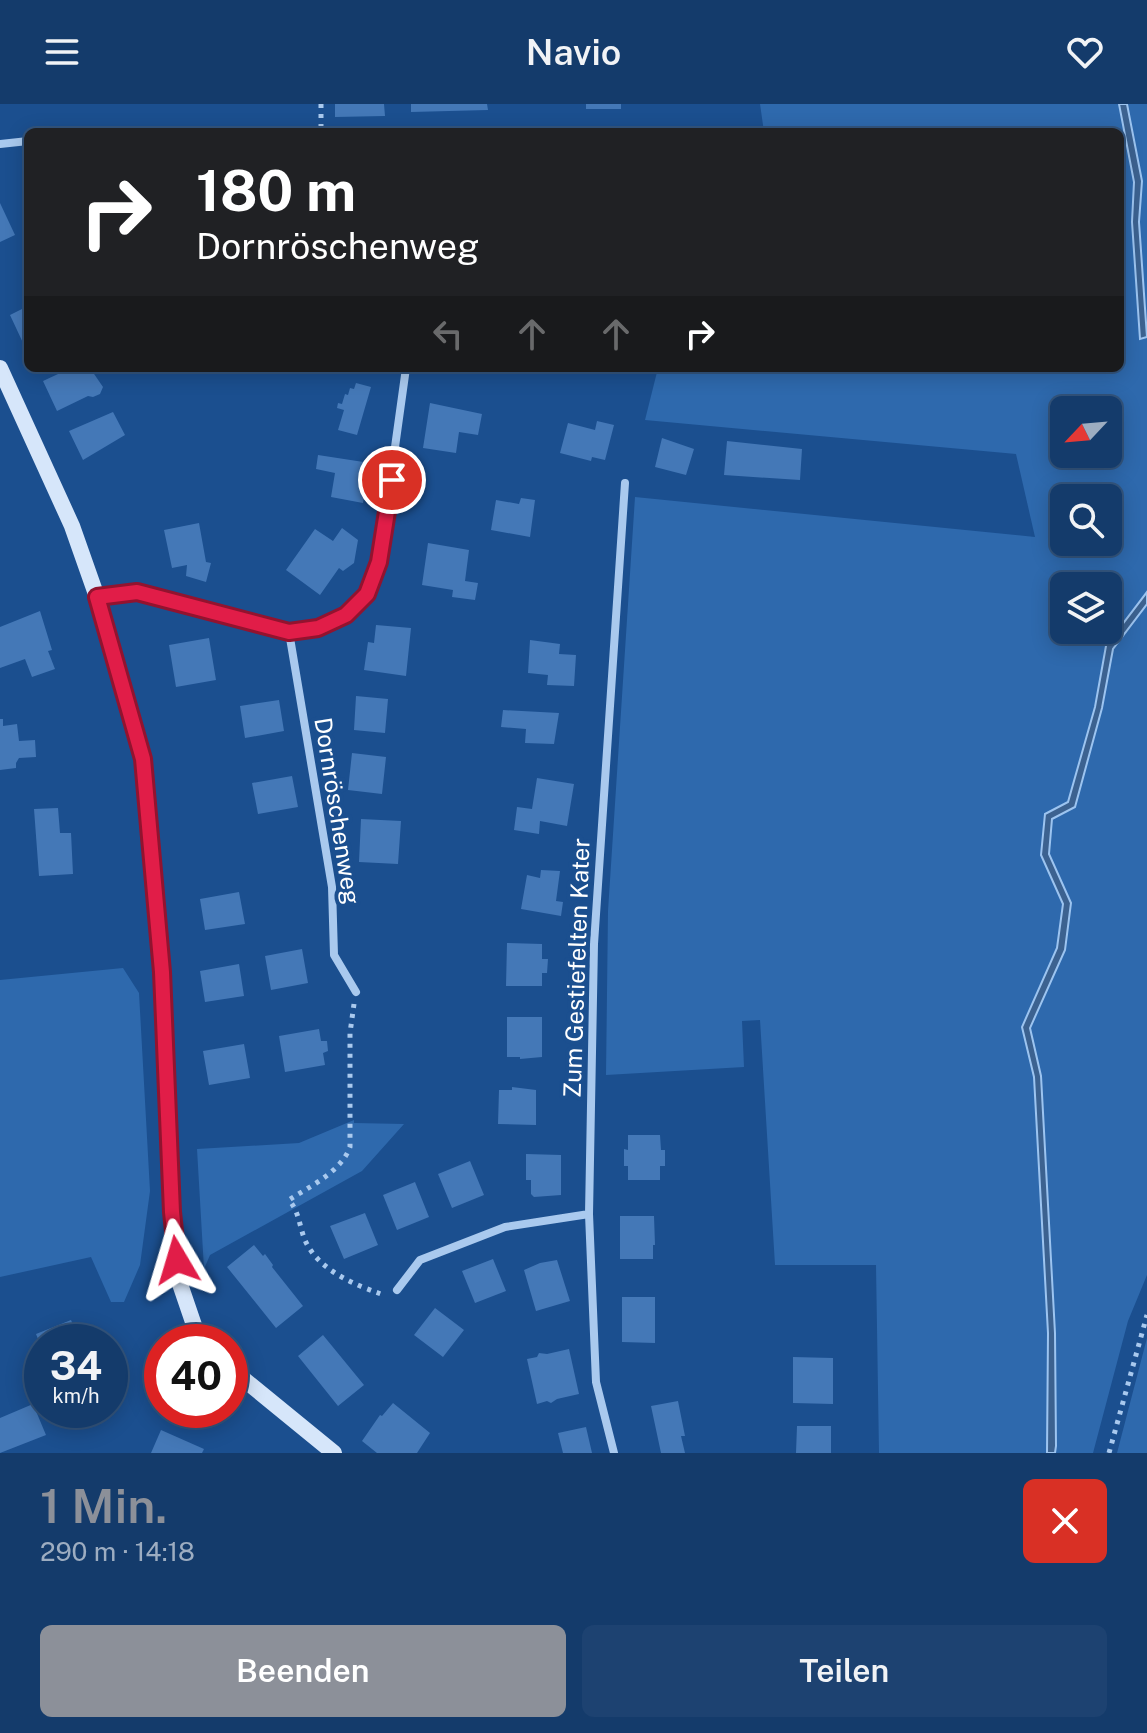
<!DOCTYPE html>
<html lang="de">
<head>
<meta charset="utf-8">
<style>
  :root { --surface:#143b6b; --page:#1d4271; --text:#f1f3f6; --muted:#9dadc1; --line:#33557e; --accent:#8c9099 }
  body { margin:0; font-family:"Public Sans",sans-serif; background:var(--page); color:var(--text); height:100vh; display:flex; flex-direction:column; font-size:30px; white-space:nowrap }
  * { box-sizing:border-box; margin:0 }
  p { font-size:26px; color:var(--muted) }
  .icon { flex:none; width:44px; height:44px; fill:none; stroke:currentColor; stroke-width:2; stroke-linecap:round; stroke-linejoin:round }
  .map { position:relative; height:1349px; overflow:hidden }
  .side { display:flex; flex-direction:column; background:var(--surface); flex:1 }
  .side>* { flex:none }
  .hud { position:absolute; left:24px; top:24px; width:1100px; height:244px; border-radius:12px; box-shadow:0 4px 20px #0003,0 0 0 2px var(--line); background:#202124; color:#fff; overflow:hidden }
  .needle { width:52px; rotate:244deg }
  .controls { position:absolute; left:1050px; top:292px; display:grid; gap:16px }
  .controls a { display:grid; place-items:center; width:72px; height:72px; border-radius:12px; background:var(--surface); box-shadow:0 4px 20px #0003,0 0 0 2px var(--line); font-size:40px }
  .speed { position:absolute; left:24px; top:1220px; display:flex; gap:16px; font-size:40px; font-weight:700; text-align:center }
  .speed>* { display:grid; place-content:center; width:104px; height:104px; border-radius:50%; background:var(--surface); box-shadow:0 4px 20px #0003,0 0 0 2px var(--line); line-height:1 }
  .speed small { font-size:20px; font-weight:400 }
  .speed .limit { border:12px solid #d22; background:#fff; color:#111 }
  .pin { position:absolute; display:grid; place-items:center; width:68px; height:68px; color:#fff; margin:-34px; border:4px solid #fff; border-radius:50%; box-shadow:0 2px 8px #0007 }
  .me { position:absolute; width:88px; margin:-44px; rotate:353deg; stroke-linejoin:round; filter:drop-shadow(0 0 6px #0008) }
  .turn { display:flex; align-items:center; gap:28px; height:168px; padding:0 40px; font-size:36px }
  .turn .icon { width:104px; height:104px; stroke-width:2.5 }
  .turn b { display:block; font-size:56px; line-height:68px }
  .lanes { display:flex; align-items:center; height:76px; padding:0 40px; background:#0003; justify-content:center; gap:40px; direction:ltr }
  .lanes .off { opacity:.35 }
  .round { display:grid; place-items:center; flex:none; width:84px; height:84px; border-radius:12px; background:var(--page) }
  .head { display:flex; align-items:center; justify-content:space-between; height:136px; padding:0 40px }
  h1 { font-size:48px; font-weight:600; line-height:60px; color:var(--accent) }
  .action { display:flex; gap:16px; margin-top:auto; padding:16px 40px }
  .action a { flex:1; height:92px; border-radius:12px; background:var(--accent); color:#fff; font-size:32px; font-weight:600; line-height:92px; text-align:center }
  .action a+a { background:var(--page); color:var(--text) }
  header { display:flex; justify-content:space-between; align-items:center; height:104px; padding:0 40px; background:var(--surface); font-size:36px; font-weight:600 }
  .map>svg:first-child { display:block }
</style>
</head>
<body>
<header><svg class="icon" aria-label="menu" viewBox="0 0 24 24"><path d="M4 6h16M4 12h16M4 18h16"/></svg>Navio<svg class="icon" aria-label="heart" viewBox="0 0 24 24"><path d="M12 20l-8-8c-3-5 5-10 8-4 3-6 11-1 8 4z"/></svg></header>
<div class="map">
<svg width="1147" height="1349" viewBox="0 0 1147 1349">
  <rect width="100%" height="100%" fill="#1b4f8f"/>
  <!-- green -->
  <path fill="#2e69ad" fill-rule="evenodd" d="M760,0H1119L1134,78L1132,118L1141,235L1147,233V488L1106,542L1095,603L1068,698L1045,710L1041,751L1063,800L1057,844L1022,923L1034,973L1048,1229L1047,1349H879L876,1161H775L760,916L742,917L744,963L606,971L608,807L635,393L1035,433L1016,350L645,316L658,264H1120V28H764ZM1064,306H1108V350H1064ZM1064,394H1108V438H1064ZM1064,482H1108V526H1064Z
    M1127,0H1147V224L1139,118L1141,77Z
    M1147,500V1171L1128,1217L1093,1349H1055V1229L1041,972L1030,924L1065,846L1071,799L1049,750L1052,714L1075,703L1102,604L1113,545Z
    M123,864L139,889L150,1087L140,1161L124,1198H111L91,1153L0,1173V876Z
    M354,1016V1019L404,1020L362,1067L210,1151L204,1165L197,1045L299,1039Z
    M1147,1234V1349H1117Z"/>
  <!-- water -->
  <path fill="#3c6290" stroke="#9cc4f0" stroke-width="2" d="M1119,0H1127L1142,77L1139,118L1147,233L1140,235L1132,118L1134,78Z
    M1147,488V500L1113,545L1102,604L1075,703L1052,715L1049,750L1071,799L1065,846L1030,924L1041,972L1055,1229L1056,1342L1055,1349H1047L1048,1229L1034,973L1022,923L1057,844L1063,800L1041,751L1045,710L1068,698L1095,603L1106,542Z"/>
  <!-- building -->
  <path fill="#4478b7" d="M335,0H384L385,12L335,13Z
    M411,0H487L488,6L411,8Z
    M586,0H621V5H586Z
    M0,99L15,131L0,138Z
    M28,202V239L24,241L10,211Z
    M71,264H90L103,283L100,290L93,293L88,292L57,307L43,277Z
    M356,279L371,283L357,331L338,326L344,306L337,304L338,299L342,300L345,290L348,291L350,284L354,285Z
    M430,299L482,310L478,331L459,328L456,349L423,344Z
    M113,308L125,331L83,356L69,327Z
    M597,317L614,321L605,356L592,353L591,357L560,349L568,319L595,326Z
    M662,334L694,345L686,371L655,363Z
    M727,337L802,345L800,376L724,371Z
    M318,351L370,359L363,399L331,393L335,369L316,365Z
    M521,394L535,396L530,433L491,426L496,396L519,400Z
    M199,419L206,458L211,459L206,478L186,472L187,461L172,464L164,426Z
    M342,424L358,436L354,459L343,467L339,464L320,491L286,466L315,425L333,437Z
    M428,439L469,446L465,477L478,479L475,496L452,493L453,486L422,481Z
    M40,507L52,546L48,547L55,565L32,573L25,555L0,564V523Z
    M376,521L411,524L406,572L364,566L368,538L374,539Z
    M209,534L216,576L176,583L169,541Z
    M530,536L560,540L559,550L576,551L574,582L547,581L548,571L528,569Z
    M356,592L388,595L385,629L354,626Z
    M279,596L284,627L245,634L240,602Z
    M503,606L559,609L554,640L525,639L526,625L501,623Z
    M0,615H3V622L17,620L19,637L35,636L36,653L19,654L16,659V664L0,666Z
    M352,649L386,653L382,690L348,686Z
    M292,672L298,703L258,710L252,679Z
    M537,674L574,680L567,722L540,717L539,730L514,726L517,703L532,705Z
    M58,704L60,729H71L73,770L39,772L34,705Z
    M361,715L401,717L398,760L359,758Z
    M541,766L560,767L556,797L563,798L561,812L521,805L527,771L540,774Z
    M239,788L245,820L205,826L200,795Z
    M507,839L542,840V855H548L547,869H542V882H506Z
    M302,845L308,879L271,886L265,852Z
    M239,860L244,892L205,898L200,867Z
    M507,913H542V953L520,955V953H507Z
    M319,925L321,937H327L328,947L323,949L325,961L285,968L279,932Z
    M244,940L250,974L209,981L203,947Z
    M512,983L536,986V1021L498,1020L499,986H512Z
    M628,1031H660L661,1046H665V1062H660V1076H628V1062H624V1045L628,1046Z
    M526,1050L561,1051V1091L534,1093L531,1090V1076H526Z
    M470,1057L484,1091L452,1104L438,1070Z
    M415,1078L429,1113L397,1126L383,1091Z
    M365,1109L378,1141L344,1155L330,1122Z
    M620,1112H654L655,1141H653V1155H620Z
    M254,1141L263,1152L265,1150L273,1161L272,1163L303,1202L276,1224L227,1163Z
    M493,1155L506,1187L475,1199L462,1167Z
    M557,1156L570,1197L536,1207L524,1166L540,1159Z
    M622,1193H655V1239L622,1238Z
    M435,1204L464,1226L443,1253L414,1231Z
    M71,1216L80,1238H42V1245L36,1230Z
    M323,1231L364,1281L338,1302L298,1252Z
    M569,1245L579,1290L557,1295L551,1299L547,1297L537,1300L527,1255L537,1253L539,1249L547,1250Z
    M793,1253L833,1254V1300L793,1299Z
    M678,1297L685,1332H681L685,1349H661L651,1302Z
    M393,1299L430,1329L417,1349H377L362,1337L380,1311L382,1312Z
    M33,1300L46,1331L0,1349V1314Z
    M797,1322H831V1349H796Z
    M586,1323L592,1349H563L558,1329Z
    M161,1326L204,1345L202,1349H151Z"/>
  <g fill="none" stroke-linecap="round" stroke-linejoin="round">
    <!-- path -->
    <path stroke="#a9c9ee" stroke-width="5" stroke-dasharray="4 6" stroke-linecap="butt" d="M321,0V28
      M354,900L350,929V1043C341,1068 310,1082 289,1096C301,1110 299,1127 308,1142C322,1167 355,1181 381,1190L385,1189
      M1109,1349L1147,1211"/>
    <!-- street -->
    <path stroke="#a9c9ee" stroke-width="8" d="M0,40L28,37
      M98,493L137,488L289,528L332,783L334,851L356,888
      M289,528L318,524L346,511L367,490L379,458L406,264
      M397,1186L420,1156L505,1123L589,1110
      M614,1349L596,1278L589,1110L594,840L625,379"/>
    <!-- secondary -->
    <path stroke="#d6e6fa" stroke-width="16" d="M0,264L72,422L97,493L143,655L162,868L172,1108L180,1180L195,1224L207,1238
      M230,1264L334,1349"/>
  </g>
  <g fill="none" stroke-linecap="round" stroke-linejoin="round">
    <defs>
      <path id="route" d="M177,1156L172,1108L162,868L143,655L97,493L137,488L289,528L318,524L346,511L367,490L379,458L392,376"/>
    </defs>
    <!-- route casing -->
    <use href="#route" stroke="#92132f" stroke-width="20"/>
    <!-- route -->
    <use href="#route" stroke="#e11d48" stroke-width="14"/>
  </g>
  <g text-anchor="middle" stroke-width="8" stroke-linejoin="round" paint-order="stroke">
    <!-- street labels -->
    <g font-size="24" fill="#fff" stroke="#1b4f8f">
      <text transform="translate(337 707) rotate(81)" y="8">Dornröschenweg</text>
      <text transform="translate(577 864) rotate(-88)" y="8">Zum Gestiefelten Kater</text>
    </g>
  </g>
</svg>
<div class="controls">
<a><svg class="needle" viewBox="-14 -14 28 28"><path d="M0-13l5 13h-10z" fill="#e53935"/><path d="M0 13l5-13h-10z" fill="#9dadc1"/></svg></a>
<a><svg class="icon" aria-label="search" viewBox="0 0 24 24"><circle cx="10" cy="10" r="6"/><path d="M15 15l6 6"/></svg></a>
<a><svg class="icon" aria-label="layers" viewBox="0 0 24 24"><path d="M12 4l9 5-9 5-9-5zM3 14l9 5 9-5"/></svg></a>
</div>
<div class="speed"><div>34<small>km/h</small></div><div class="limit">40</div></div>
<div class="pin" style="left:392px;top:376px;background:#d93025"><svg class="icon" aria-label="arrive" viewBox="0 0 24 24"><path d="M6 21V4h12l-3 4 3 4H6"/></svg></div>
<svg class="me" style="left:177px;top:1156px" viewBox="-20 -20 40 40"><path d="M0-17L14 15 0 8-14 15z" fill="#e11d48" stroke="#fff" stroke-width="4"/></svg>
<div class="hud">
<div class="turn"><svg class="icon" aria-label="right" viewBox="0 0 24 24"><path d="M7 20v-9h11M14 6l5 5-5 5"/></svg><div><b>180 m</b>Dornröschenweg</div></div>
<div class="lanes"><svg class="icon off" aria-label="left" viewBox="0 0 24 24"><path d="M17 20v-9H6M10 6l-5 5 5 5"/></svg><svg class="icon off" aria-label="ahead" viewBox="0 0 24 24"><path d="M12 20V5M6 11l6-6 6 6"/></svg><svg class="icon off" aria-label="ahead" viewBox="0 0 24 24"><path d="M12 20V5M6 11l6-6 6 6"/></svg><svg class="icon" aria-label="right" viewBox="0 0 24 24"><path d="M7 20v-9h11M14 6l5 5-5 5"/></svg></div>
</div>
</div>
<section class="side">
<div class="head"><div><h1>1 Min.</h1><p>290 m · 14:18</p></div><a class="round" style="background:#d93025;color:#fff"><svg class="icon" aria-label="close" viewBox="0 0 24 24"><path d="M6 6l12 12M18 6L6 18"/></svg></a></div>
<div class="action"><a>Beenden</a><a>Teilen</a></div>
</section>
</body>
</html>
